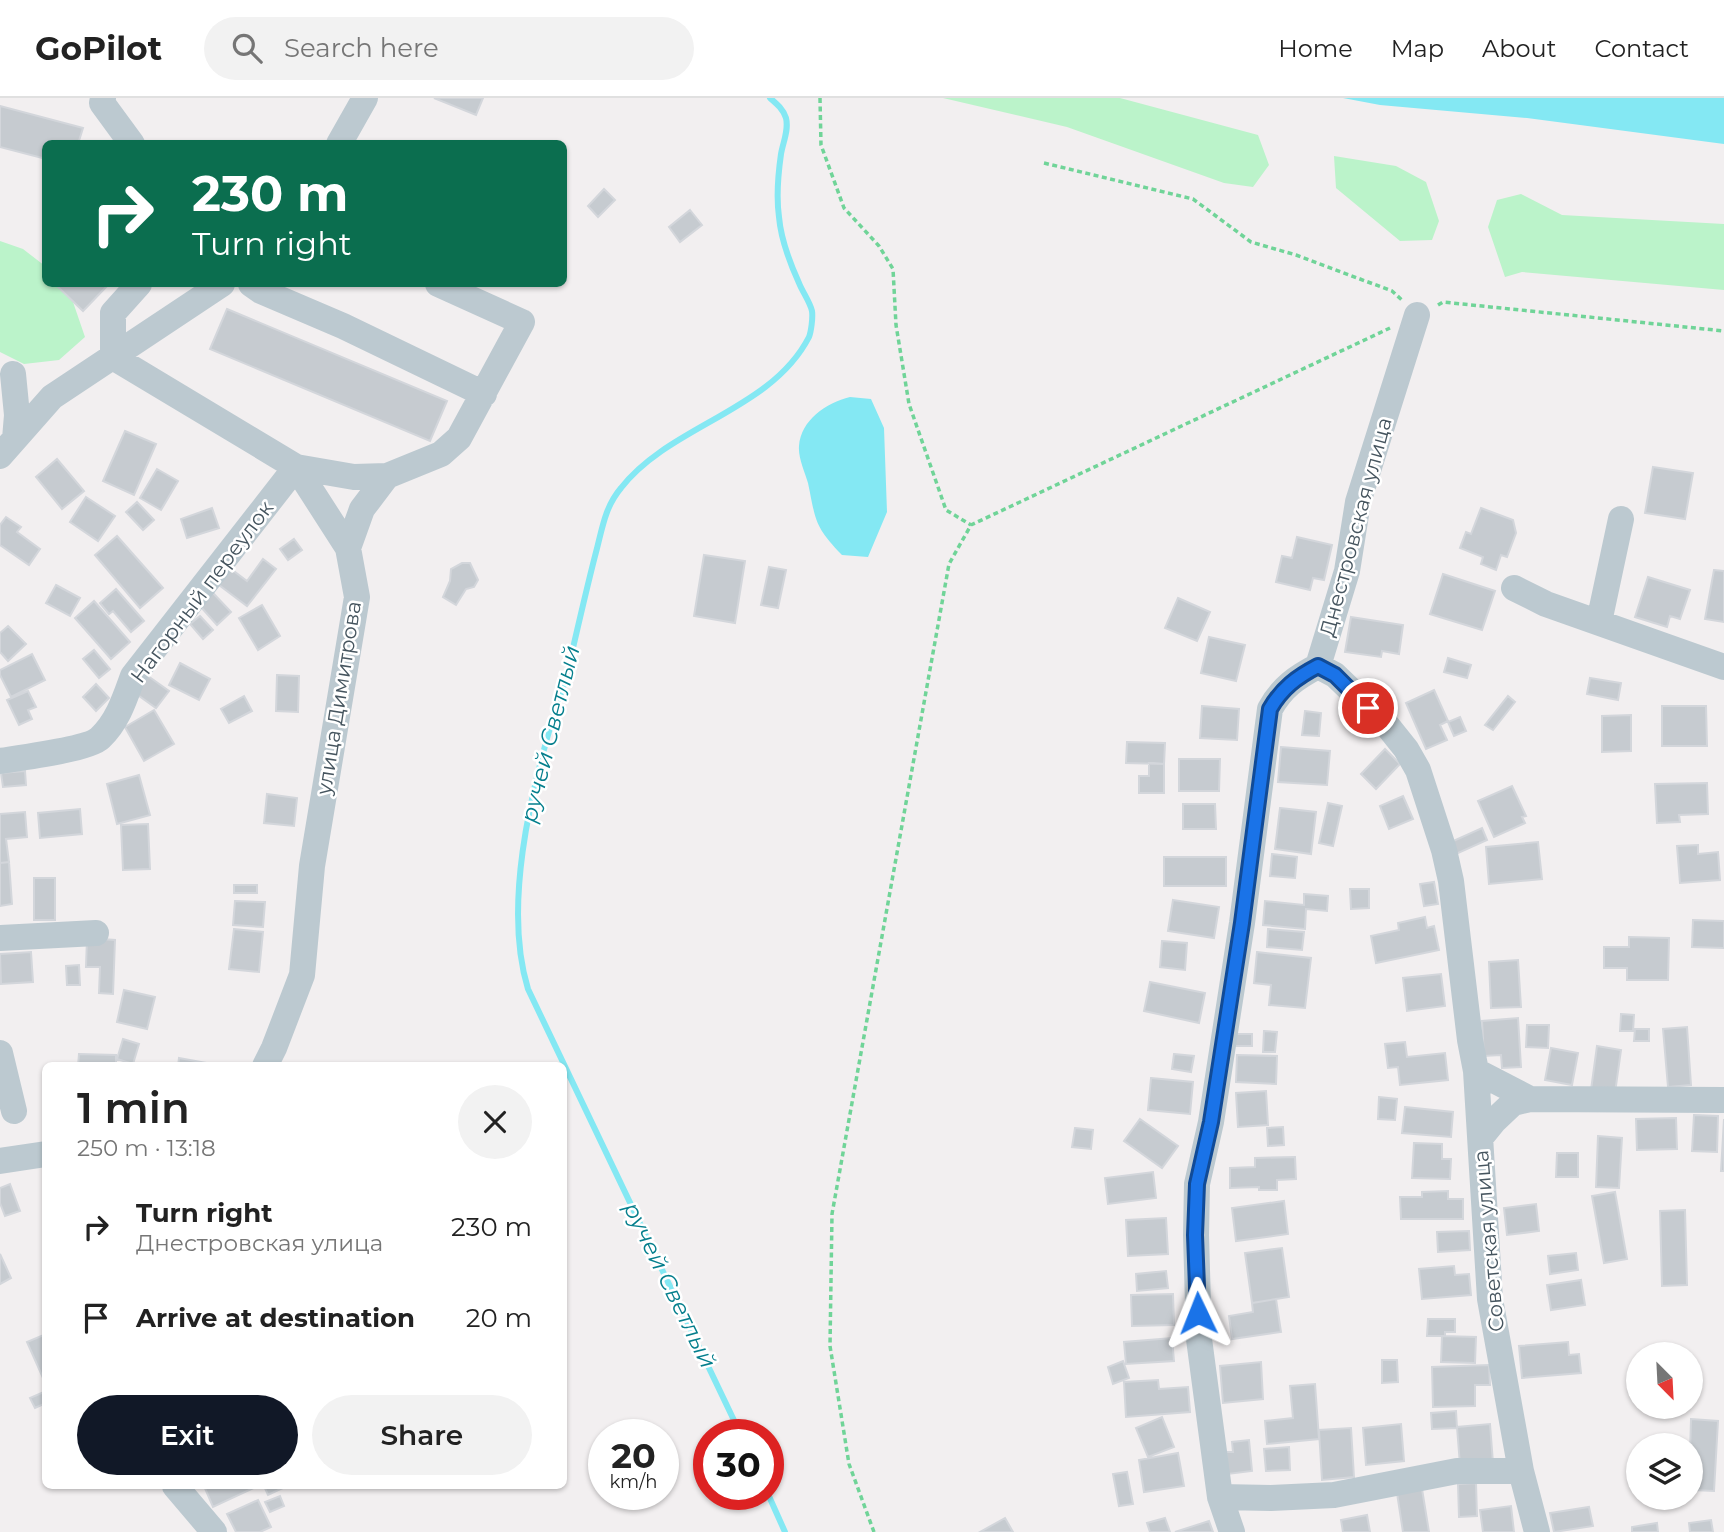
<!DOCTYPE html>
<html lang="en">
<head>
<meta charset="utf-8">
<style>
  :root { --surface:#fff; --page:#f2f2f2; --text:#222; --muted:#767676; --line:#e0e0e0; --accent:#111827 }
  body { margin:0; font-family:Montserrat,sans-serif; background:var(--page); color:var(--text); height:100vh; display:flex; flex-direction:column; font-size:26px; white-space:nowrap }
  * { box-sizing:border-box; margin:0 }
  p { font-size:23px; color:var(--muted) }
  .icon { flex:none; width:38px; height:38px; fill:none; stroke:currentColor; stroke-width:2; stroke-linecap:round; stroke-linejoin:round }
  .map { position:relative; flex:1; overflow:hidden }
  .drawer { position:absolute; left:42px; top:964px; width:525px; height:427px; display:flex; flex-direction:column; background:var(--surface); border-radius:10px; box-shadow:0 2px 5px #0004 }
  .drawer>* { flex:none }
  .guide { position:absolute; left:42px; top:42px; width:525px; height:147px; border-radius:10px; box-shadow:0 2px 5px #0004; background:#0b6e4f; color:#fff; overflow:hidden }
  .needle { width:46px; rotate:156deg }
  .controls { position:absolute; left:1626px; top:1244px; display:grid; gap:14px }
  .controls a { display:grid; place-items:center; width:77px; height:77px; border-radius:50%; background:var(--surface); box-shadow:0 2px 5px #0004; font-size:35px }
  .speed { position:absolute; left:588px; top:1321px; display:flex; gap:14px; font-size:35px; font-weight:700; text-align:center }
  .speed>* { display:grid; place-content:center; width:91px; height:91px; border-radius:50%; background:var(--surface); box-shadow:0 2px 5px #0004; line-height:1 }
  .speed small { font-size:18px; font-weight:400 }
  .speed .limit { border:10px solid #d22; background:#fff; color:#111 }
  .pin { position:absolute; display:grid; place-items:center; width:60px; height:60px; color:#fff; margin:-30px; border:4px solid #fff; border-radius:50%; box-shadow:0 2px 7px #0007 }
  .me { position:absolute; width:77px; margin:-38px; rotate:358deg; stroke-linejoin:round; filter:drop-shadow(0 0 5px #0008) }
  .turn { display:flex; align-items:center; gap:24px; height:147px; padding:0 35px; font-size:32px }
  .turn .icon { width:91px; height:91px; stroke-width:2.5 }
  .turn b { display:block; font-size:49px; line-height:60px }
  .round { display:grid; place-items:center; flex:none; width:74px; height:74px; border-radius:37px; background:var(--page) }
  .headline { display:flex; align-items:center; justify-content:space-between; height:119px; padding:0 35px }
  h1 { font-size:42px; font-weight:600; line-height:52px }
  .primary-button { display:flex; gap:14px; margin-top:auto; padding:14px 35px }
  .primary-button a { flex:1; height:80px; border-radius:42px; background:var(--accent); color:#fff; font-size:28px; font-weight:600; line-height:80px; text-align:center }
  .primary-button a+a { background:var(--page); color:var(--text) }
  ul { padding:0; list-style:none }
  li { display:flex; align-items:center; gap:21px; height:91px; padding:0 35px }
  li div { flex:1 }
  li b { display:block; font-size:26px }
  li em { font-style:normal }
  header { display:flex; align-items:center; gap:42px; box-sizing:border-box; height:98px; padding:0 35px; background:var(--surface); border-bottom:2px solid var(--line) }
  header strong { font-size:33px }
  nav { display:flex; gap:38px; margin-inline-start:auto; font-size:24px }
  .search { width:490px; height:63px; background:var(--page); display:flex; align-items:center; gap:18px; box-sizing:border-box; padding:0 24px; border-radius:38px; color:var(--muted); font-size:26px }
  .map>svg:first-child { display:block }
</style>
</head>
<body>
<header>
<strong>GoPilot</strong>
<div class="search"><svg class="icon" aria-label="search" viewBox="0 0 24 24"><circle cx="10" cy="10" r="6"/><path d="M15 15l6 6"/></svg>Search here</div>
<nav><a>Home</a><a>Map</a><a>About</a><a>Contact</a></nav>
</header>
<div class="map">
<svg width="1724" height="1434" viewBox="0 0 1724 1434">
  <rect width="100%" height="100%" fill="#f2eff0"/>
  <!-- green -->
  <path fill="#bbf3ca" d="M943,0H1120L1258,37L1269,67L1253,89L1224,85L1067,29Z
    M1334,58L1396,68L1426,84L1439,123L1432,142L1400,143L1336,90Z
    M1521,96L1562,117L1724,126V192L1522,174L1505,179L1488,129L1497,102Z
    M0,143L23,151L45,168L46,186H62L73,204L85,239L59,262L24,266L0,254Z"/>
  <!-- water -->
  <path fill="#84e8f3" d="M1343,0H1724V46L1527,20L1380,7Z
    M850,299L871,301L884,330L887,414L868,459L842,457C814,428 816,423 808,385C805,374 798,360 799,348C801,322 826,305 850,299Z"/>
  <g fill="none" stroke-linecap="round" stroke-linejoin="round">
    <!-- stream -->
    <path stroke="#84e8f3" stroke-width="6" d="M741,1337L528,891C503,810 530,697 554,616C557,603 564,590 567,576C576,537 585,497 595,458C602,433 604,410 621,390C670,327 771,313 809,239C811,234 813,220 812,213C810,204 802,193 799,185C789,163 781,142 779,119C776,98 778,77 781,56C783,44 789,32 786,20C783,11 777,6 770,0
      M768,1396L785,1434"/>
  </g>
  <!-- building -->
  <path fill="#c6cbd0" stroke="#d3d6db" stroke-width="2" d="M434,0H483L476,17Z
    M0,8L83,30L78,46H46V61L0,49Z
    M604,91L615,102L598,119L588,108Z
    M690,112L702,127L680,144L669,129Z
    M55,186H109L83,213Z
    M227,211L447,303L430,343L210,251Z
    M125,333L156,346L134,397L103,383Z
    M57,361L84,393L62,411L36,379Z
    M1653,369L1693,375L1685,421L1645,415Z
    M157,371L178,383L161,412L140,400Z
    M86,399L115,418L98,443L70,424Z
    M137,404L154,422L143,432L126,414Z
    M212,410L219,430L187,440L181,421Z
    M1481,410L1513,422L1516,435L1507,459L1501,457L1496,472L1481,466L1483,459L1460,450L1466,434L1471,436Z
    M6,419L21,429L17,434L40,451L29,467L0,447V427Z
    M117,438L163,490L140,510L95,457Z
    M1297,439L1332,447L1324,482L1313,480L1310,492L1276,484L1282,458L1292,460Z
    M294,441L302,452L288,462L280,451Z
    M704,457L745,463L735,525L694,518Z
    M263,461L276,471L247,508L215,484L227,468L247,483Z
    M462,465H470L478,482L474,489L466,491L456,507L443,499L450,483L451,471Z
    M769,469L786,472L778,510L761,507Z
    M1714,472L1724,473V524L1705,521Z
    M1443,476L1495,493L1482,532L1430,516Z
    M1648,479L1690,492L1680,521L1670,518L1667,529L1635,519Z
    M56,487L80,500L70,518L46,505Z
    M116,491L144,523L131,534L113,513L109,516L100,505Z
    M213,495L231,514L217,527L200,508Z
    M1178,500L1210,514L1197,543L1165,530Z
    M94,503L130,544L111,561L75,520Z
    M262,507L280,538L258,552L239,520Z
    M200,518L213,532L203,541L190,526Z
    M1351,519L1403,527L1399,556L1382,553L1381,559L1345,554Z
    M8,528L26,546L8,563L0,554V535Z
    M1209,539L1245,547L1236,583L1201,575Z
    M94,552L110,571L99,580L83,561Z
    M32,556L45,582L11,599L0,577V572Z
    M1448,560L1471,567L1467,580L1444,574Z
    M180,565L210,581L199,602L169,587Z
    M277,577L299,578L298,614L276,613Z
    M148,578L169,593L156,610L135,595Z
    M1590,580L1621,585L1618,602L1587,596Z
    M96,586L109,600L96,613L83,599Z
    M1434,592L1448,623L1440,627L1447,642L1426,651L1406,605Z
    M28,593L36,609L28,612L32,621L19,627L7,602Z
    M244,598L252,613L229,625L221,611Z
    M1508,598L1515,604L1493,632L1485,627Z
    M1202,608L1239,611L1237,642L1200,640Z
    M1662,608H1706L1707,648H1662Z
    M154,612L174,646L144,663L125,629Z
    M1305,613L1321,615L1319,638L1302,637Z
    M1631,617V653L1602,654V618Z
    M1460,619L1466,633L1454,638L1448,624Z
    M1127,644L1165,645L1164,666L1126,665Z
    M1281,649L1330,653L1327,687L1278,684Z
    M1385,651L1400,666L1376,691L1361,676Z
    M1179,661H1220L1219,693H1179Z
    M1149,665L1164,666V695H1139V678H1149Z
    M25,673L26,687L3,689L1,675Z
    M139,677L150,717L117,726L107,686Z
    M1707,685L1708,716L1679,717L1680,724L1657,725L1655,686Z
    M1512,688L1526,718L1522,719L1525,725L1494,739L1478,703Z
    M267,696L297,700L294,728L264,725Z
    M1403,698L1413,721L1389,731L1380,708Z
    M1328,705L1342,708L1333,748L1319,745Z
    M1183,706H1215L1216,731H1183Z
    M1280,710L1316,714L1311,756L1275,751Z
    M80,711L82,736L40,740L38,715Z
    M25,714L27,739L6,741L9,764L0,765V716Z
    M148,726L150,771L123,772L121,727Z
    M1482,730L1487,742L1456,756L1451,744Z
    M1538,744L1542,781L1489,786L1486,749Z
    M1698,747V756L1718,754L1720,782L1680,785L1677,748Z
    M1272,756L1297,759L1295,780L1270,778Z
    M1164,759H1226V788H1164Z
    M9,764L12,806L0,808V765Z
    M34,780H55V822H34Z
    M1434,784L1438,806L1424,808L1420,786Z
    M234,787H257V795H234Z
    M1350,791H1369V810L1351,811Z
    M1304,796L1328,798L1327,813L1306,811L1305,831L1263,827L1265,803L1304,807Z
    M1173,802L1219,809L1214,840L1168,833Z
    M235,803L265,804L263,829L233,827Z
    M1425,819L1427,830L1434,828L1439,852L1376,865L1371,838L1399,832L1398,825Z
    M1693,822L1724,823V850L1692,849Z
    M234,831L263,834L259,874L229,871Z
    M1268,831L1304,834L1302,852L1267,849Z
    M1629,839L1669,840L1668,882H1627V870H1604V849H1629Z
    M87,840L115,842L113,896L99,895L100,869H86Z
    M1162,843L1187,845L1185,872L1160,869Z
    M31,854L33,884L1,886L0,856Z
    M1257,854L1311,860L1305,910L1269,907L1271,887L1254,885Z
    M1518,862L1521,909L1491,910L1489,864Z
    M79,867L80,887H67L66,868Z
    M1441,876L1445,908L1407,913L1403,880Z
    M1150,884L1205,895L1199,925L1144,913Z
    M124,892L155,899L147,931L117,924Z
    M1621,916L1634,917L1633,933H1620Z
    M1518,920L1521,969L1502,970L1501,957L1484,958L1482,923Z
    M1527,927H1549L1548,950L1526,949Z
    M1687,929L1691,987L1668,989L1663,931Z
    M1635,931H1649V943H1634Z
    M1264,933L1277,934L1275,954H1263Z
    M1235,936H1252V948H1235Z
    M123,941L139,946L133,966L117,961Z
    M1405,944L1407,959L1445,955L1448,982L1400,987L1398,969L1388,970L1385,946Z
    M1597,948L1621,952L1615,995L1591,992Z
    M1551,950L1578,955L1572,987L1545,982Z
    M79,956L116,957V968H78Z
    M1174,956L1194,958L1191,974L1172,971Z
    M1237,957L1277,958L1276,986L1236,984Z
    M179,960L207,965V968H178Z
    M1151,980L1193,984L1190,1016L1148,1012Z
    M1266,993L1268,1027L1238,1029L1236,995Z
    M1379,999L1397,1001L1395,1022L1378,1021Z
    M1405,1009L1453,1014L1451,1039L1402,1035Z
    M1694,1017L1718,1018L1717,1054L1692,1053Z
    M1676,1020L1677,1051L1637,1052L1636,1021Z
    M1140,1021L1178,1048L1162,1070L1124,1043Z
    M1724,1021V1073H1721Z
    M1283,1029L1284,1047L1268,1048L1267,1030Z
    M1075,1030L1093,1032L1091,1051L1072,1049Z
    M1598,1038L1622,1040L1619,1090L1596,1089Z
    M1414,1045L1442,1046V1061H1451L1450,1081L1412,1080Z
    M1557,1055H1578V1079H1556Z
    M1295,1059L1296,1081L1277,1082V1092H1259V1089L1230,1090V1070L1255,1069V1060Z
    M1153,1074L1156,1100L1108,1106L1105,1080Z
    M10,1086L20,1113L5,1118L0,1105V1090Z
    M1448,1093V1101H1463V1121H1401L1400,1099H1422V1094Z
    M1615,1094L1627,1161L1604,1165L1592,1098Z
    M1284,1103L1288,1136L1236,1143L1232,1110Z
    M1536,1106L1539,1133L1507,1137L1504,1110Z
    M1685,1112L1687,1187L1662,1188L1660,1113Z
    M1166,1120L1168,1156L1128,1158L1126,1122Z
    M1469,1133L1470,1152L1438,1154L1437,1134Z
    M1282,1150L1289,1199L1252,1205L1245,1155Z
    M1576,1155L1578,1172L1550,1176L1548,1158Z
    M0,1156L11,1180L0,1186Z
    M1454,1168L1455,1177L1469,1176L1471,1197L1422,1201L1419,1171Z
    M1166,1173L1168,1190L1137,1193L1136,1176Z
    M1581,1182L1585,1207L1551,1212L1547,1187Z
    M1173,1196L1174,1227L1132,1228L1131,1197Z
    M1276,1201L1281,1234L1232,1241L1229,1218L1253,1214L1252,1205Z
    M1428,1221H1455V1234H1445V1238H1427Z
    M46,1236V1279L43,1280L27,1244Z
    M1442,1238L1476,1239L1475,1265L1441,1264Z
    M1172,1240L1174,1263L1126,1266L1124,1244Z
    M1568,1244L1569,1257L1579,1256L1581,1275L1522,1280L1519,1248Z
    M1382,1262H1397L1398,1284L1382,1285Z
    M1123,1263L1129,1280L1113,1286L1108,1269Z
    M1261,1264L1263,1301L1223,1305L1220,1268Z
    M1489,1267L1490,1287H1475V1308L1433,1309L1432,1269Z
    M1158,1282L1159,1291L1188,1289L1190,1314L1126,1319L1124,1284Z
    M1315,1286L1319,1341L1267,1346L1265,1323L1293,1320L1290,1288Z
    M46,1293V1305L35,1310L30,1300Z
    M1456,1313L1457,1330L1432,1331L1431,1315Z
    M1162,1319L1174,1349L1148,1359L1136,1330Z
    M1691,1321L1718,1323L1714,1393L1693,1392L1695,1356H1690Z
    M1401,1326L1404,1363L1366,1367L1363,1330Z
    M1490,1326L1493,1365L1460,1367L1457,1329Z
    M1351,1330L1354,1379L1322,1382L1319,1332Z
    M1249,1342L1252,1373L1228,1376L1226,1354H1233L1232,1344Z
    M1289,1349L1290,1372L1266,1373L1264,1351Z
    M1178,1355L1184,1388L1144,1394L1139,1362Z
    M1633,1356H1638V1375H1632Z
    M1127,1374L1133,1406L1119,1408L1113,1376Z
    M1476,1385L1477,1418L1459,1419L1458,1386Z
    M204,1388H258L213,1409Z
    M264,1388H287L268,1397Z
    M1422,1391L1429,1434H1403L1397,1395Z
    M280,1398L284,1408L270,1414L265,1404Z
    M258,1402L271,1429L260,1434H236L227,1416Z
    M1511,1408L1514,1434H1483L1480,1412Z
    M1589,1409L1593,1428L1554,1434L1550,1415Z
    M1367,1417L1370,1434H1343L1341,1422Z
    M1005,1420L1013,1434H980Z
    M1165,1420L1170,1434H1150L1147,1425Z
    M1711,1422L1713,1434H1690L1689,1425Z
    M1209,1423L1213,1434H1175Z
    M1657,1425L1658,1434H1632V1429Z"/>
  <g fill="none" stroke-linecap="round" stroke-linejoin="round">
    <!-- path -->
    <path stroke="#70d498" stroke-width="3.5" stroke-dasharray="5 3.5" stroke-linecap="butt" d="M820,0L821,47L844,110L879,148L893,171L896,227L909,306L946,412L971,427
      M1044,65L1193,101L1251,144L1296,157L1392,193L1403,203
      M1438,207L1443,204L1724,233
      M874,1434L849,1366L830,1248L832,1116L949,466L971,427L1390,230"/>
    <!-- minor -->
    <path stroke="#bcc9d0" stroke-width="26" d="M103,0L102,5L132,46
      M339,46L365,0
      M139,186L113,215V259L296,369L348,450L357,499L312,768L302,877L274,950L265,968
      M251,186L261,193L343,228L484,296
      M13,276L17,317L15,341
      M0,358L52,299L222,186
      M296,369L354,379L387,378
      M348,450L362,411L387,378L441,356L459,340L522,224L438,186
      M1514,490L1546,506L1724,569
      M1599,524L1621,421
      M1318,568L1335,577L1386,626L1406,651L1418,672L1444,752L1451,783L1470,942L1476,973L1490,1201L1521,1373L1537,1434
      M1318,568L1347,473L1358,404L1417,217
      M0,663C19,660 89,651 100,640C118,623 125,600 133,578L296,369
      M0,840L96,835
      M0,955L14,1013
      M1476,973L1530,1001L1724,1002
      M1481,1039L1494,1023L1513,1005L1530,1001
      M0,1063L46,1056
      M175,1388L214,1434
      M1220,1399L1271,1400L1334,1397L1457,1373H1521
      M1232,1434L1220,1399L1199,1241L1196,1137L1197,1086L1211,1024L1242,825L1270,611C1282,589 1297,579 1318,568"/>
  </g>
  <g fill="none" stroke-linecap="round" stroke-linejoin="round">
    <defs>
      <path id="route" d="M1198,1215L1195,1137L1197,1086L1211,1024L1242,825L1270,611C1282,590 1297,579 1318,568L1335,577L1368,610"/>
    </defs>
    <!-- route casing -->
    <use href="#route" stroke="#114b97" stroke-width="18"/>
    <!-- route -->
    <use href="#route" stroke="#1a73e8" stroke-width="12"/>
  </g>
  <g text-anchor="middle" stroke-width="5" stroke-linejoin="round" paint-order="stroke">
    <!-- street labels -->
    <g font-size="21" fill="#46555f" stroke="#fff">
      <text transform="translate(1356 429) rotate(-75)" y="7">Днестровская улица</text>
      <text transform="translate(202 494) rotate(-53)" y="7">Нагорный переулок</text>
      <text transform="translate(339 600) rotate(-81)" y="7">улица Димитрова</text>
      <text transform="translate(1489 1143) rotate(-95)" y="7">Советская улица</text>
    </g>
    <!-- water labels -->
    <g font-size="23" font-style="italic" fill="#057f8d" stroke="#fff">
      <text transform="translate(550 636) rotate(-76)" y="8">ручей Светлый</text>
      <text transform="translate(670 1187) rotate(64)" y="8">ручей Светлый</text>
    </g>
  </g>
</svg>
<div class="controls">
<a><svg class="needle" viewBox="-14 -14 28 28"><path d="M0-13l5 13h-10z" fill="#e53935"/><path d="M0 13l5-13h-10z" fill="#767676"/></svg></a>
<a><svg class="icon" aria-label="layers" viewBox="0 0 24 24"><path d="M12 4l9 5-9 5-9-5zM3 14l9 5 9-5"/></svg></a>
</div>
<div class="speed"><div>20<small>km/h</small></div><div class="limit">30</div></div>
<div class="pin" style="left:1368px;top:610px;background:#d93025"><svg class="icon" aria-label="arrive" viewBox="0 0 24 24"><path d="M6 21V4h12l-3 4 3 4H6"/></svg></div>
<svg class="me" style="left:1198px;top:1215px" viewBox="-20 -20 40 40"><path d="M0-17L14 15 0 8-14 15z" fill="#1a73e8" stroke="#fff" stroke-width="4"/></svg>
<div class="guide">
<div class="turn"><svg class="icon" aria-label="right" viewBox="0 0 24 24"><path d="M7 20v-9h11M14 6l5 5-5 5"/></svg><div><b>230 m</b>Turn right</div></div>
</div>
<section class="drawer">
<div class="headline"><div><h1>1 min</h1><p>250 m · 13:18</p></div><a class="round"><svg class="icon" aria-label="close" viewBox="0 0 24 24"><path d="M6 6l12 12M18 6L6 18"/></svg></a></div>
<ul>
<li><svg class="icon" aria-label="right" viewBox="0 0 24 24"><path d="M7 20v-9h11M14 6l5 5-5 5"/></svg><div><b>Turn right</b><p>Днестровская улица</p></div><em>230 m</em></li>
<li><svg class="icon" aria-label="arrive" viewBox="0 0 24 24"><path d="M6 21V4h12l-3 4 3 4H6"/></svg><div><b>Arrive at destination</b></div><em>20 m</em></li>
</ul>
<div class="primary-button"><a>Exit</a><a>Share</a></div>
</section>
</div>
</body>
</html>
